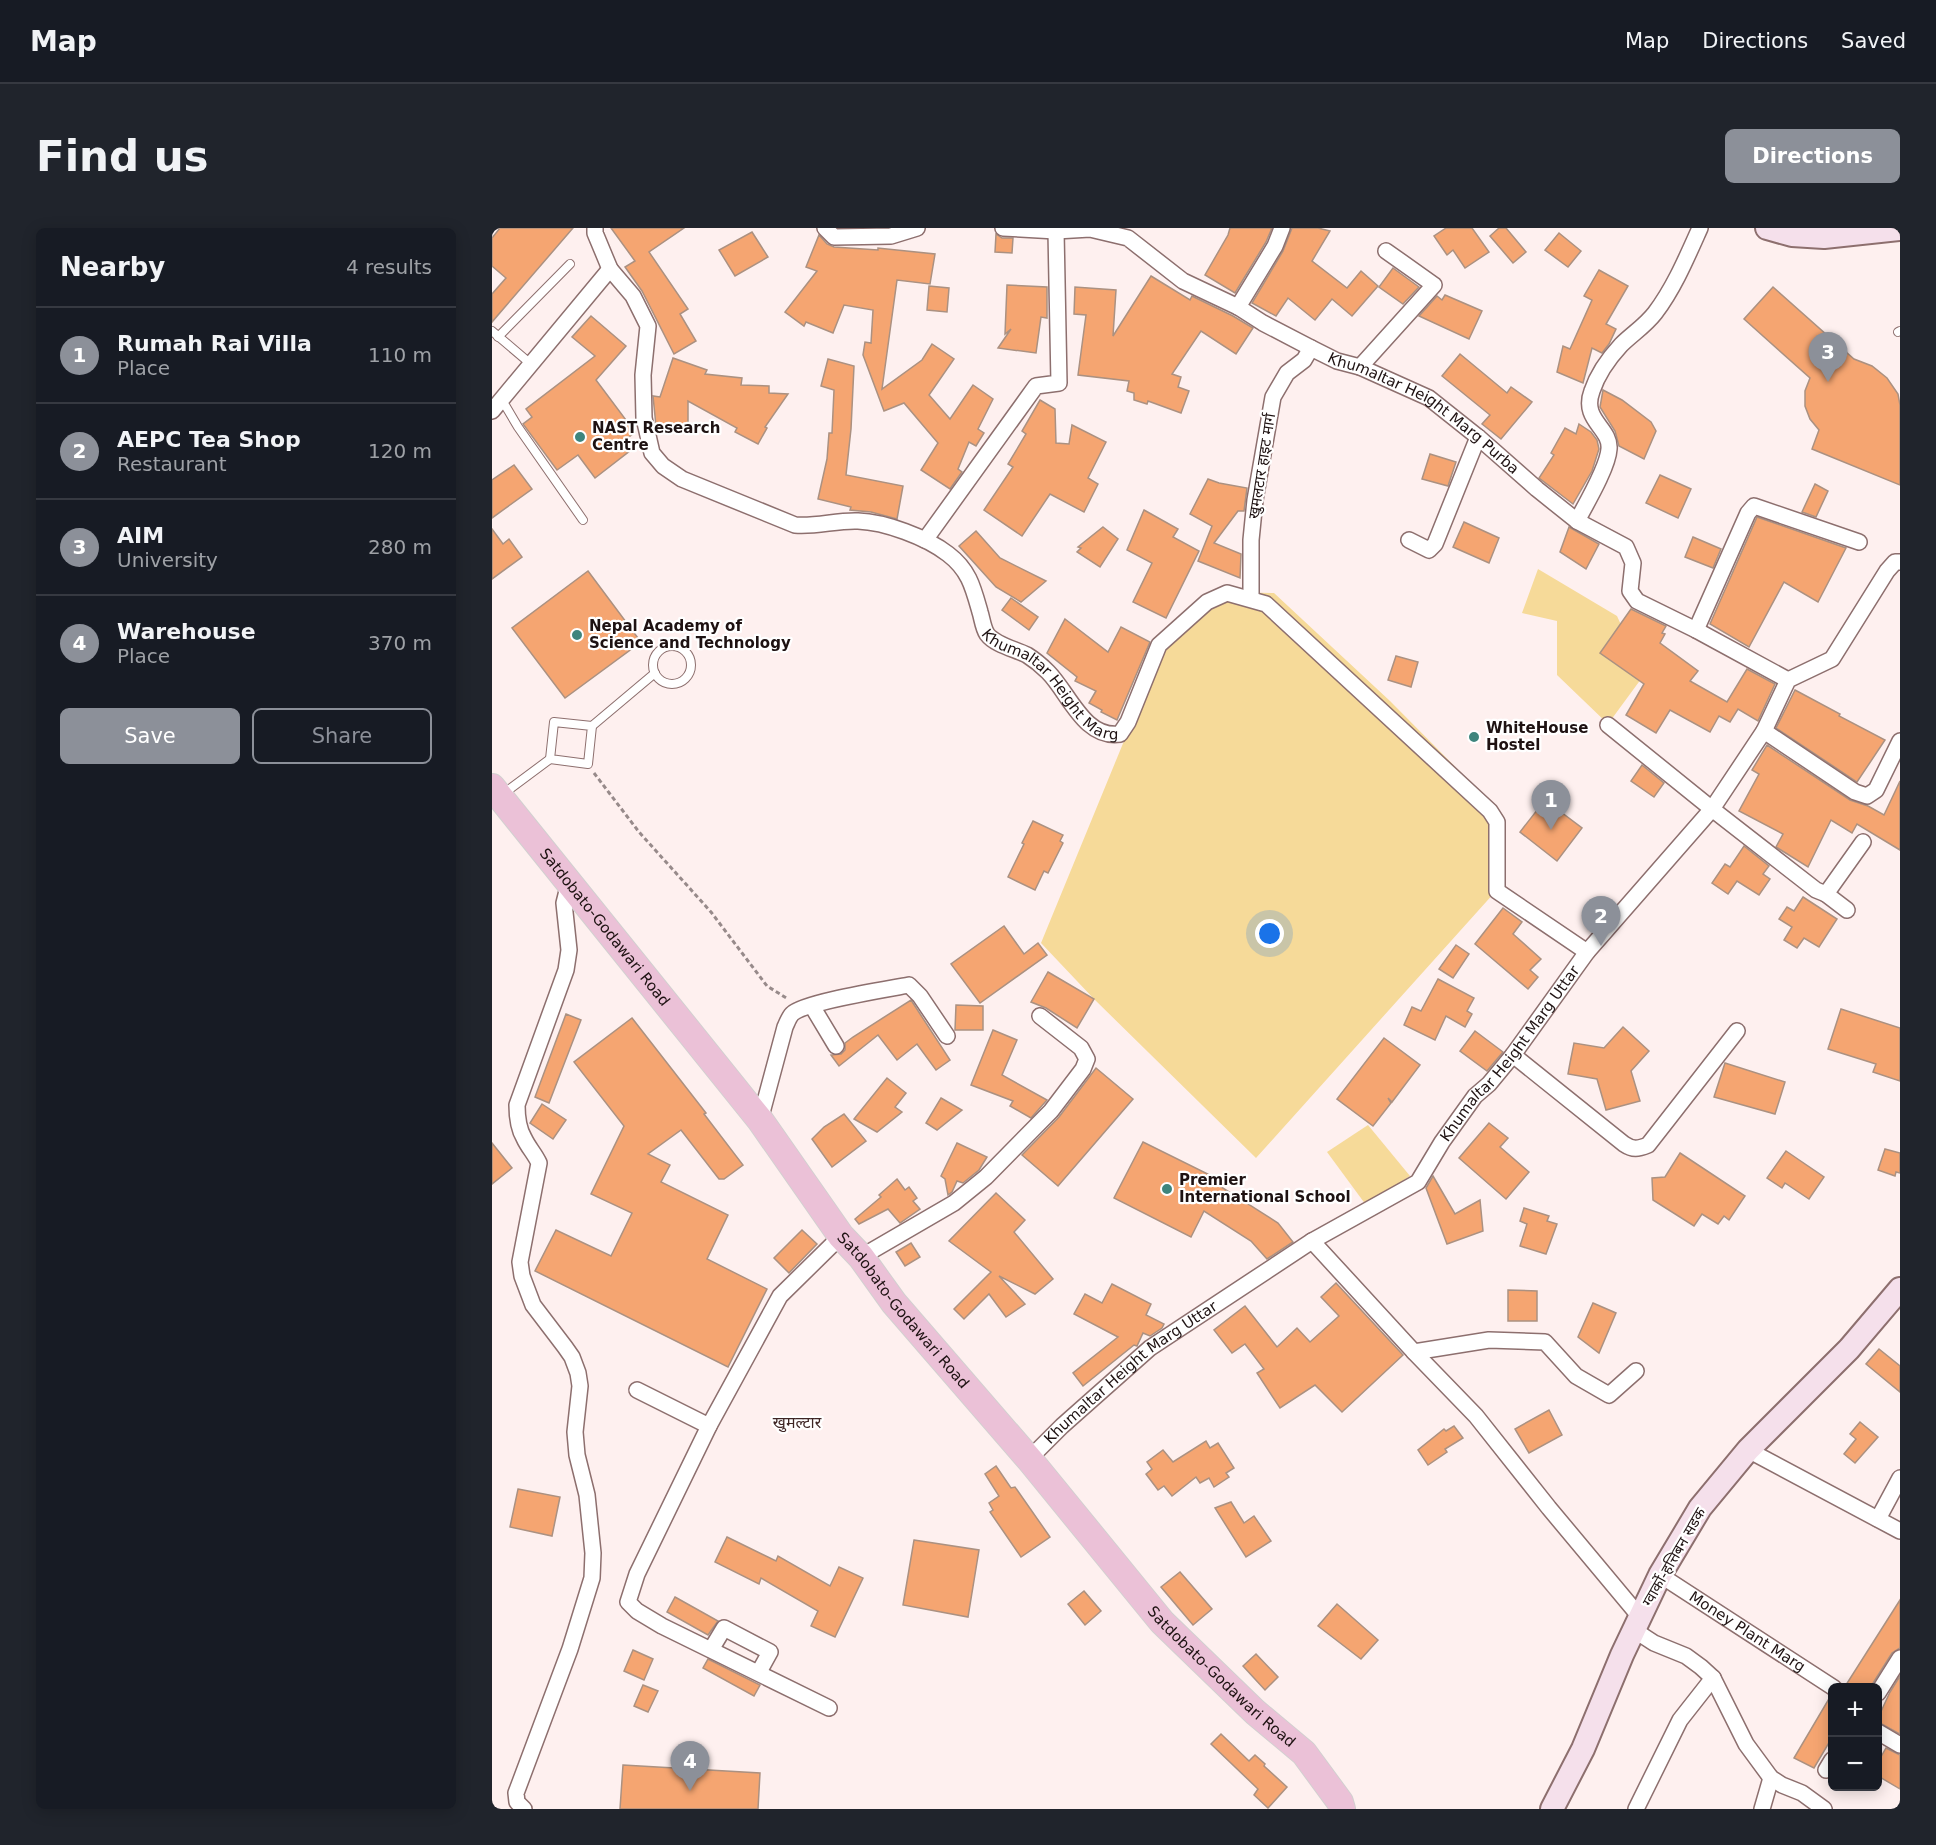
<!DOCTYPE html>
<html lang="en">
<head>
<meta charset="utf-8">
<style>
  :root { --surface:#171b24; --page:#20242c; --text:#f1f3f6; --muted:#9ea1a6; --line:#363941; --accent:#8c9099 }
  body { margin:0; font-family:"DejaVu Sans","Noto Sans Devanagari",sans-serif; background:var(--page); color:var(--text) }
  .controls { position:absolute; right:18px; bottom:18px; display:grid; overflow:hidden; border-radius:9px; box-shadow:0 3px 15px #0003 }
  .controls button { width:54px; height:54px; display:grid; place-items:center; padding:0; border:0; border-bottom:2px solid var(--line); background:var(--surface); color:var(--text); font:30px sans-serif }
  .you { position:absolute; left:778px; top:706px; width:21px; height:21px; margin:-15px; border:4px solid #fff; border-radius:50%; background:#1a73e8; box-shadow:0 0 0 9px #1a73e833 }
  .badge { display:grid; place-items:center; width:39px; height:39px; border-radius:50%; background:var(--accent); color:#fff; font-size:20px; font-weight:700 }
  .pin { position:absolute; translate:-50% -50px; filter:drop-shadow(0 2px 3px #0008) }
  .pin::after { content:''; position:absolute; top:32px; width:21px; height:18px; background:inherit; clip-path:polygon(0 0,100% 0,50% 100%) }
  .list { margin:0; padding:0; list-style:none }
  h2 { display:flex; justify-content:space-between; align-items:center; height:78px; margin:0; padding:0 24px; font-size:26px }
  h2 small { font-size:20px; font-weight:400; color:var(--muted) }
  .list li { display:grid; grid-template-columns:39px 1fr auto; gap:18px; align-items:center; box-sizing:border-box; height:96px; padding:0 24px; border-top:2px solid var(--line) }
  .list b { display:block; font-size:22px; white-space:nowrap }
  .list p { margin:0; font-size:20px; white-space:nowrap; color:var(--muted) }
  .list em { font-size:20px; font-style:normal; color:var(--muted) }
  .actions { display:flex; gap:12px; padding:18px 24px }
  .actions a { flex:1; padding:14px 0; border:2px solid var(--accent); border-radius:9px; text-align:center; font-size:21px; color:var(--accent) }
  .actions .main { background:var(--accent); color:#fff }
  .map { position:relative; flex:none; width:1408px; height:1581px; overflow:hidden; border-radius:9px }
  header { display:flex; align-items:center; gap:36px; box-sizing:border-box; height:84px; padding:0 30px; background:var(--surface); border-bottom:2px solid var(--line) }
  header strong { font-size:28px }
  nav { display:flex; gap:33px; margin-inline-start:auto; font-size:21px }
  .intro { display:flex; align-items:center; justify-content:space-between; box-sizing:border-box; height:144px; padding:0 36px }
  h1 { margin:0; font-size:42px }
  .button { padding:15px 27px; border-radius:9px; background:var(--accent); color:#fff; font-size:21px; font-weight:700 }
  main { display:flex; gap:36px; padding:0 36px }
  aside { flex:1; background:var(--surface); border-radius:9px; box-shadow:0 3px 15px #0003 }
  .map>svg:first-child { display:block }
</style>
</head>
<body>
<header>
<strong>Map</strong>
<nav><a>Map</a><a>Directions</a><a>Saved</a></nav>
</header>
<div class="intro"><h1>Find us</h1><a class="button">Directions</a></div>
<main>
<aside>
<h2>Nearby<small>4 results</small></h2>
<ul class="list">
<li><span class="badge">1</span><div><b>Rumah Rai Villa</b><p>Place</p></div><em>110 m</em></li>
<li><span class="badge">2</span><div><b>AEPC Tea Shop</b><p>Restaurant</p></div><em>120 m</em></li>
<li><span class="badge">3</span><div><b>AIM</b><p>University</p></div><em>280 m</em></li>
<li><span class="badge">4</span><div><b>Warehouse</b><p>Place</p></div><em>370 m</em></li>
</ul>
<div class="actions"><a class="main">Save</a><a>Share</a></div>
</aside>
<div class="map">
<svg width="1408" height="1581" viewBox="0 0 1408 1581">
  <rect width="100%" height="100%" fill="#fef0ef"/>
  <!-- green -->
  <g fill="#f6da99">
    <path d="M1046 341 1125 388 1152 447 1116 496 1065 447V393L1030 385Z"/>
    <path d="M736 364 782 365 898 473 1011 587 1012 654 764 930 602 771 549 715 632 513 665 422Z"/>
    <path d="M876 897 918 948 874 977 835 924Z"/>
  </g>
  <!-- building -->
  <g fill="#f5a571" stroke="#ab9181" stroke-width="1.5">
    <path d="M8 0H81L0 94V66L14 50 0 38V10Z"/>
    <path d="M119 0H192L157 24 196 81 188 86 204 113 182 126 150 63 133 39 143 33Z"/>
    <path d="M738 0H780L774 14 743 65 713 47 736 7Z"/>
    <path d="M800 0H826L838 3 820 33 855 60 869 43 886 58 860 88 840 71 823 92 796 70 784 88 760 75 791 23Z"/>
    <path d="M954 0H980L997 24 973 40 961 22 955 27 942 8Z"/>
    <path d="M1007 0H1014L1034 24 1021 35 998 8Z"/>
    <path d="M260 4 276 29 243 48 227 22Z"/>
    <path d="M1067 5 1089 23 1076 39 1053 22Z"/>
    <path d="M504 6 510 10H521L520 25 503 24Z"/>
    <path d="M327 7 335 16 342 19 386 22V20L443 26 438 56 405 52 390 161 430 132 440 116 462 131 437 167 458 191 481 157 501 171 486 201 492 205 484 218 477 214 466 241 470 244 458 261 429 242 446 215 412 175 392 183 371 127 373 114 379 115 381 82 352 77 341 105 314 94 312 98 293 84 325 43 314 39Z"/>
    <path d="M901 40 927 59 911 76 887 59Z"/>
    <path d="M1107 42 1136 58 1114 96 1124 101 1117 116 1110 125 1100 120 1091 155 1065 144 1071 118 1078 121 1100 72 1092 68Z"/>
    <path d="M659 48 698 72 700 68 704 70 741 88 761 100 744 126 709 103 680 146 689 149 686 159 697 163 689 185 656 173 655 176 642 172V165L635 163 637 153 586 147 594 87 582 86 583 59 624 62 621 108Z"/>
    <path d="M515 57 555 59V90L549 89 544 125 506 120 519 101 513 106Z"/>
    <path d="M437 58 457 60 455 84 435 82Z"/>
    <path d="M1281 59 1362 131 1380 138 1395 150 1406 166 1408 177V257L1320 221 1327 202 1318 191 1313 178V163L1318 150 1252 91Z"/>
    <path d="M953 67 990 83 977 111 927 88 945 68 950 72Z"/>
    <path d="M99 88 134 118 104 152 143 204 132 213 139 222 103 250 86 227 65 242 31 196 40 189 34 181 103 128 80 109Z"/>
    <path d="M968 126 1015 165 1019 159 1040 174 1009 211 990 196 998 187 950 148Z"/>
    <path d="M181 130 215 142 213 146 250 150 249 157 277 158V165L296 166 273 199 275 200 266 216 243 204 245 200 196 173V200L164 198 161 168 168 169Z"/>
    <path d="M336 131 362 138 359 201 354 247 411 258 405 291 379 284 358 282 359 279 326 271 335 231 337 205H340L342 162 329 158Z"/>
    <path d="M1111 162 1130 172 1159 194 1164 203 1152 231 1127 218 1123 203 1108 179Z"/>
    <path d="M548 172 563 181 564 215 577 216 580 197 614 214 596 250 606 256 592 284 558 266 530 308 492 282 521 239 516 236 534 206 530 203Z"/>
    <path d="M1087 196 1099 204 1105 212 1107 221 1100 243 1081 276 1047 250 1062 227 1059 225 1073 200 1084 206Z"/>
    <path d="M938 226 964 234 956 258 930 251Z"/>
    <path d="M22 237 40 261 0 290V252Z"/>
    <path d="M1168 247 1199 261 1186 290 1154 275Z"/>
    <path d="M716 251 727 255 755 260 752 283H746L722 315 749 326 748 350 706 333 720 298 698 286Z"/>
    <path d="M1323 256 1336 263 1324 289 1310 284Z"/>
    <path d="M652 282 686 301 681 309 707 323 674 390 641 374 660 335 635 322Z"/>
    <path d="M1265 289 1354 320 1326 374 1292 354 1257 419 1218 396Z"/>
    <path d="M972 294 1007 310 997 335 961 319Z"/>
    <path d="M611 299 626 311 608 339 585 324 589 320 586 319Z"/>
    <path d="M1077 299 1107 316 1094 341 1068 324Z"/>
    <path d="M0 301 11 316 17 311 30 329 0 351Z"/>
    <path d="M484 303 508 330 554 353 529 374 504 359 467 318Z"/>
    <path d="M1201 309 1229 321 1221 340 1193 329Z"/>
    <path d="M96 343 149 414 73 470 20 400Z"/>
    <path d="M519 370 546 389 537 402 510 382Z"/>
    <path d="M1139 381 1174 398 1170 405 1173 406 1168 415 1206 443 1198 453 1235 474 1255 441 1283 456 1266 493 1246 481 1238 494 1227 488 1218 504 1178 482 1164 505 1134 487 1152 456 1108 425Z"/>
    <path d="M573 391 616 424 629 399 658 414 625 492 609 484 610 482 597 475 604 463 583 453 585 449 555 425Z"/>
    <path d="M904 428 926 434 919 459 896 452Z"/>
    <path d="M1303 462 1348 486 1347 488 1393 512 1365 554 1284 500Z"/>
    <path d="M1275 517 1358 572 1376 578 1392 587 1408 553V622L1365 596 1360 605 1339 592 1316 639 1284 619 1291 606 1247 583 1267 546 1260 542Z"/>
    <path d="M1150 537 1172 555 1162 569 1139 553Z"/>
    <path d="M1053 572 1090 600 1065 633 1028 604Z"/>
    <path d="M541 593 571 607 568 613 571 615 556 645 552 643 543 662 516 649 532 616 530 615Z"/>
    <path d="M1252 618 1277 638 1271 646 1278 651 1267 667 1245 653 1236 666 1220 655 1233 636 1238 639Z"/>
    <path d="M1311 669 1345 691 1327 719 1312 710 1305 720 1292 712 1300 699 1287 691 1295 679 1302 683Z"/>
    <path d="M1011 680 1030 694 1021 706 1049 731 1038 742 1046 749 1036 761 983 716Z"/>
    <path d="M512 698 532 726 546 715 555 727 488 775 459 736Z"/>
    <path d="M964 717 977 726 961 750 947 741Z"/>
    <path d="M556 744 602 771 585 800 554 780 539 774Z"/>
    <path d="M946 751 982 770 975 783 980 786 973 799 954 788 943 812 912 797 920 779 929 783Z"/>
    <path d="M419 772 458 832 444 842 425 816 405 832 386 807 347 838 339 827 349 826 353 822V815L361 809Z"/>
    <path d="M464 777 491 778V802H463Z"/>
    <path d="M1349 781 1408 800V853L1381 844 1384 836 1336 821Z"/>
    <path d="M74 786 89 792 57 875 43 869Z"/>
    <path d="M140 790 214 885 212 886 251 937 232 951H227L189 902 156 926 178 937 169 954 236 987 215 1031 275 1061 236 1139 43 1043 64 1002 119 1028 140 985 99 966 132 898 82 834Z"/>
    <path d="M1131 799 1157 823 1139 843 1148 873 1114 882 1105 851 1076 846 1078 835 1082 815 1112 820Z"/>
    <path d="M501 802 525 812 510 847 555 872 539 890 518 878 521 873 479 857Z"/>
    <path d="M983 803 1011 824 995 843 968 823Z"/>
    <path d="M892 810 928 837 900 874 896 870 899 875 881 898 845 871Z"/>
    <path d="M1233 835 1293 854 1283 886 1222 869Z"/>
    <path d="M604 840 641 871 566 958 530 927 567 889Z"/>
    <path d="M395 850 414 865 403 879 410 884 385 904 362 891Z"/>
    <path d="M449 870 470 882 445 902 434 895Z"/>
    <path d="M50 876 74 892 61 911 38 895Z"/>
    <path d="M352 886 374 913 340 939 320 911 332 899Z"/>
    <path d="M997 895 1016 910 1008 919 1037 944 1014 971 967 930Z"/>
    <path d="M651 914 728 952 726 957 786 995 801 1014 775 1031 759 1013 712 983 699 1009 622 970Z"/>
    <path d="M0 915 20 940 0 956Z"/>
    <path d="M465 915 495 929 487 942 471 955 465 953 460 964 456 967 453 951 449 948Z"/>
    <path d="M1393 921 1408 925V945L1404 944 1403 948 1386 942Z"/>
    <path d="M1294 923 1332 949 1317 971 1293 955 1290 960 1275 950Z"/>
    <path d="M1188 925 1253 968 1237 992 1232 988 1226 996 1210 986 1202 998 1161 972 1160 950 1173 949Z"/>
    <path d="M941 948 963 986 988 972 991 1003 955 1016 934 960Z"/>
    <path d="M405 951 413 962 417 959 425 970 421 973 428 981 408 995 396 981 367 996 363 991 389 969 387 967Z"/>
    <path d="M504 965 533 992 522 1004 561 1051 543 1066 507 1048 533 1076 514 1089 497 1066 472 1091 462 1081 499 1044 457 1013Z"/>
    <path d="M1032 980 1057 988 1055 993 1065 996 1054 1026 1028 1018 1035 996 1028 993Z"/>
    <path d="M310 1002 325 1016 297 1045 282 1030Z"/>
    <path d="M419 1015 428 1029 413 1038 404 1024Z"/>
    <path d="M844 1055 911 1127 850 1184 823 1157 788 1180 765 1145 772 1141 753 1116 740 1125 722 1102 753 1078 785 1119 805 1100 818 1114 847 1088 829 1069Z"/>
    <path d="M620 1056 659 1076 654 1087 672 1096 670 1100 658 1108 651 1105 645 1118 642 1117 591 1158 581 1145 626 1109 582 1086 593 1066 610 1075Z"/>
    <path d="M1016 1062 1045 1063V1093H1016Z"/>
    <path d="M1101 1075 1124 1085 1107 1125 1086 1109Z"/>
    <path d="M1387 1121 1408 1138V1164L1374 1136Z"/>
    <path d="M1057 1182 1070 1207 1037 1225 1023 1201Z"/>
    <path d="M1368 1194 1386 1209 1363 1235 1352 1226 1364 1211 1358 1206Z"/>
    <path d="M962 1198 971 1210 953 1221 955 1224 936 1237 926 1222 952 1201 954 1203Z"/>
    <path d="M714 1213 718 1220 726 1215 742 1240 734 1245 737 1249 722 1259 717 1250 708 1255 704 1249 680 1268 672 1258 666 1262 654 1246 660 1241 655 1234 671 1222 681 1234Z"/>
    <path d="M504 1238 519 1260 523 1259 558 1309 529 1329 498 1284 501 1282 497 1275 507 1268 493 1246Z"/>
    <path d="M26 1261 68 1269 60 1308 18 1299Z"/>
    <path d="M739 1274 752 1295 762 1288 779 1313 754 1329 723 1280Z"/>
    <path d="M235 1309 284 1333 286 1328 338 1358 347 1339 371 1350 343 1409 319 1398 326 1383 269 1350 267 1356 223 1334Z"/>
    <path d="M422 1312 487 1322 476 1389 411 1377Z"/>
    <path d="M688 1344 720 1381 701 1397 669 1359Z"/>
    <path d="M592 1363 609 1383 593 1397 576 1376Z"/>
    <path d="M183 1369 226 1393 216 1407 175 1384Z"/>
    <path d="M1408 1372V1420L1400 1425 1378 1460H1352Z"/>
    <path d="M845 1376 886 1412 869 1431 826 1398Z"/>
    <path d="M141 1422 161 1431 152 1452 132 1443Z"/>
    <path d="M764 1426 786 1449 773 1462 751 1438Z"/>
    <path d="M216 1431 268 1457 262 1468 211 1440Z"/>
    <path d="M1408 1448V1506L1386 1494V1490L1398 1464Z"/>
    <path d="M151 1457 166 1463 156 1484 142 1478Z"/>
    <path d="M1338 1469H1341V1508L1322 1540 1302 1530Z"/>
    <path d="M729 1506 757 1533 763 1527 773 1536 772 1538 795 1559 776 1580 762 1567 766 1561 719 1516Z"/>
    <path d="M1394 1520 1408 1527V1561L1386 1548V1534Z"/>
    <path d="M131 1537 268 1545 266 1581H128Z"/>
  </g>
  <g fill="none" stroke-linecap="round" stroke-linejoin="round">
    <!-- lane casing -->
    <g stroke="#8d6f6e" stroke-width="10">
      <g id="lane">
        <path d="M0 103 40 137"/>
        <path d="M1406 104 1408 103"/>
        <path d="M6 109 78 36"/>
        <path d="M10 172 26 199 91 292"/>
        <circle cx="180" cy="437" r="19"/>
        <path d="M62 494 100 498 96 536 58 531Z"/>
        <path d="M100 498 163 445"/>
        <path d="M11 566 58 531"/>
      </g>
    </g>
    <!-- street casing -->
    <g stroke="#8d6f6e" stroke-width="18">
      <g id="street">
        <path id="s1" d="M103 0V5L118 41 141 68 156 98 151 147 152 190 160 225 171 238 190 251 303 297C324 299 345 292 366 293 393 294 434 309 456 326 477 342 481 359 488 384 490 390 491 400 495 406 503 417 523 421 535 427 543 432 550 438 556 444 577 465 592 511 628 506L636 494 667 417 715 374 735 365 774 376 998 583 1005 594V663L1095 724"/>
        <path d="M333 0 342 9 399 8 425 0"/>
        <path id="s2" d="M511 0 564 3 598 1 636 10 691 53 746 79 771 95 819 120 845 133 868 139 937 170 986 209 1045 261 1085 293 1134 319 1141 335 1138 363 1145 373 1204 402 1296 452"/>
        <path d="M746 79 783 18 790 0"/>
        <path d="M868 139 942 57 894 23"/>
        <path d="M0 183 118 41"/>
        <path d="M1085 293C1094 276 1116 239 1117 221 1119 200 1089 192 1100 163 1106 145 1117 130 1129 117 1140 106 1153 98 1163 85 1182 60 1195 29 1208 0"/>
        <path d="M433 312 544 158 567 155 564 3"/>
        <path d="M917 312 937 322 943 316 986 209"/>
        <path d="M759 370V312L763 272 781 169 795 145 812 132 819 120"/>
        <path d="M1204 402 1256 285 1262 278 1367 314"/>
        <path d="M1116 497 1220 581 1324 662 1334 666 1371 614"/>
        <path d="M1272 503 1363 564 1375 568 1384 562 1408 513"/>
        <path d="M1334 666 1355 682"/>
        <path d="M320 778 344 818"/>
        <path d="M1021 827 1132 916C1141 922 1146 921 1156 917L1245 803"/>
        <path d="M268 892 293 799C295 795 297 789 300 786 312 774 397 761 417 757L428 768 455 808"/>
        <path d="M820 1013 922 1124 984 1188 1057 1280 1148 1389"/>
        <path d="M369 1029 462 975 494 949 559 883 591 841 595 831 589 820 548 788"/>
        <path d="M922 1124 997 1112 1053 1114 1084 1148 1117 1167 1144 1143"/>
        <path d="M145 1162 217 1198"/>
        <path d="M1256 1222 1408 1303"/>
        <path id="s3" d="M537 1231 570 1198 658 1120 820 1013 926 954 950 914 983 868 997 856 1021 827 1095 724 1220 581 1272 503 1296 452 1340 431 1395 343 1403 334H1408"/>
        <path d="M1386 1291 1408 1250"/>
        <path id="s4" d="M1168 1347 1342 1460"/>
        <path d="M1142 1402 1162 1415 1194 1428 1209 1439 1221 1450 1254 1516 1279 1550 1290 1557 1310 1565 1332 1581"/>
        <path d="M220 1420 232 1400 278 1424 267 1444"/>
        <path d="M1386 1465 1408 1430"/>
        <path d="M337 1480 170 1398 145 1383 136 1374 145 1346 217 1198 288 1068 349 1008"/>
        <path d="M1386 1504 1408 1517"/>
        <path d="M1334 1542 1340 1532"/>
        <path d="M32 1581 25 1574 24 1565 78 1421 100 1350 101 1325 95 1267 85 1227 83 1204 88 1158 86 1145 80 1129 73 1119 41 1077 30 1048 28 1034 47 935C43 926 36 919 32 910 26 900 25 888 25 877L74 742 77 722 72 675 77 655"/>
        <path d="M1144 1581 1188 1492 1221 1450"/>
        <path d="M1270 1581 1279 1550"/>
      </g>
    </g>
    <!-- secondary casing -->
    <g stroke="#8d6f6e" stroke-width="26">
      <g id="secondary">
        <path d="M1275 0 1300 7 1332 9 1408 1"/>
        <path d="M1060 1581 1091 1521 1130 1427 1168 1347 1208 1280 1256 1222 1357 1121 1408 1061"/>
      </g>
    </g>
    <!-- primary casing -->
    <g stroke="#d2d0d0" stroke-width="28">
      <g id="primary">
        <path id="s5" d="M0 559 268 892 349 1008 369 1029 402 1075 537 1231 670 1394 763 1484 812 1525 848 1574 850 1581"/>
      </g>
    </g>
    <!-- path -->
    <path stroke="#978a8a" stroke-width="3" stroke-dasharray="4.5 3" stroke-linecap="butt" d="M102 545 147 604 219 684 275 758 296 771"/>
    <!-- lane -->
    <use href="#lane" stroke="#fff" stroke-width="8"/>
    <!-- street -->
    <use href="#street" stroke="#fff" stroke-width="15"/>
    <!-- secondary -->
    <use href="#secondary" stroke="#f5e0eb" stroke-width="22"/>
    <!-- primary -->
    <use href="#primary" stroke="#ebc1d7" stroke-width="26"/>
  </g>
  <!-- markers -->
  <g fill="#3e857d" stroke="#fff" stroke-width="2">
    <circle cx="88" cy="209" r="6"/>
    <circle cx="85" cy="407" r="6"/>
    <circle cx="982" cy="509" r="6"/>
    <circle cx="675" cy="961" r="6"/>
  </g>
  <g text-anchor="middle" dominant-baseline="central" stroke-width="4.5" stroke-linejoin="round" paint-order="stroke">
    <!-- street labels -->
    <g font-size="15" fill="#1e1212" stroke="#fff">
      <text stroke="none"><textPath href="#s2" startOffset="472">Khumaltar Height Marg Purba</textPath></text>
      <text transform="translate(770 238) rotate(-81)">खुमलटार हाइट मार्ग</text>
      <text stroke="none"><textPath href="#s1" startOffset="738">Khumaltar Height Marg</textPath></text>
      <text stroke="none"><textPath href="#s5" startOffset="180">Satdobato-Godawari Road</textPath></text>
      <text stroke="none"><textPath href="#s3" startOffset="638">Khumaltar Height Marg Uttar</textPath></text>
      <text stroke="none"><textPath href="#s5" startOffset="666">Satdobato-Godawari Road</textPath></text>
      <text stroke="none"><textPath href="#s3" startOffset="134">Khumaltar Height Marg Uttar</textPath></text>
      <text transform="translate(1182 1329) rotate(-60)">ग्वार्को-हत्तिबन सडक</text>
      <text stroke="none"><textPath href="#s4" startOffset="104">Money Plant Marg</textPath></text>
      <text stroke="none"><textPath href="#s5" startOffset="1152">Satdobato-Godawari Road</textPath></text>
    </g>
    <!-- poi labels -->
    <g font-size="15" font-weight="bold" fill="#1e1212" stroke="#fff" text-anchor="start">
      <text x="100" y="200">NAST Research<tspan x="100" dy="17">Centre</tspan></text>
      <text x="97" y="398">Nepal Academy of<tspan x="97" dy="17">Science and Technology</tspan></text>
      <text x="994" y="500">WhiteHouse<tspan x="994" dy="17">Hostel</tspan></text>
      <text x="687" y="952">Premier<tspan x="687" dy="17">International School</tspan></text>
    </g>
    <!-- neighbourhood labels -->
    <g font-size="16" fill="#3e2524" stroke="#fff">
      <text x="305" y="1194">खुमल्टार</text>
    </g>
  </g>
</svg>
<div class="controls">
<button>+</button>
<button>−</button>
</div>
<div class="you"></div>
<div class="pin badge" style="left:1059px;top:602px">1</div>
<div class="pin badge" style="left:1109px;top:718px">2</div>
<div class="pin badge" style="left:1336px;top:154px">3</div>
<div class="pin badge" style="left:198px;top:1563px">4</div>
</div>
</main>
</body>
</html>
